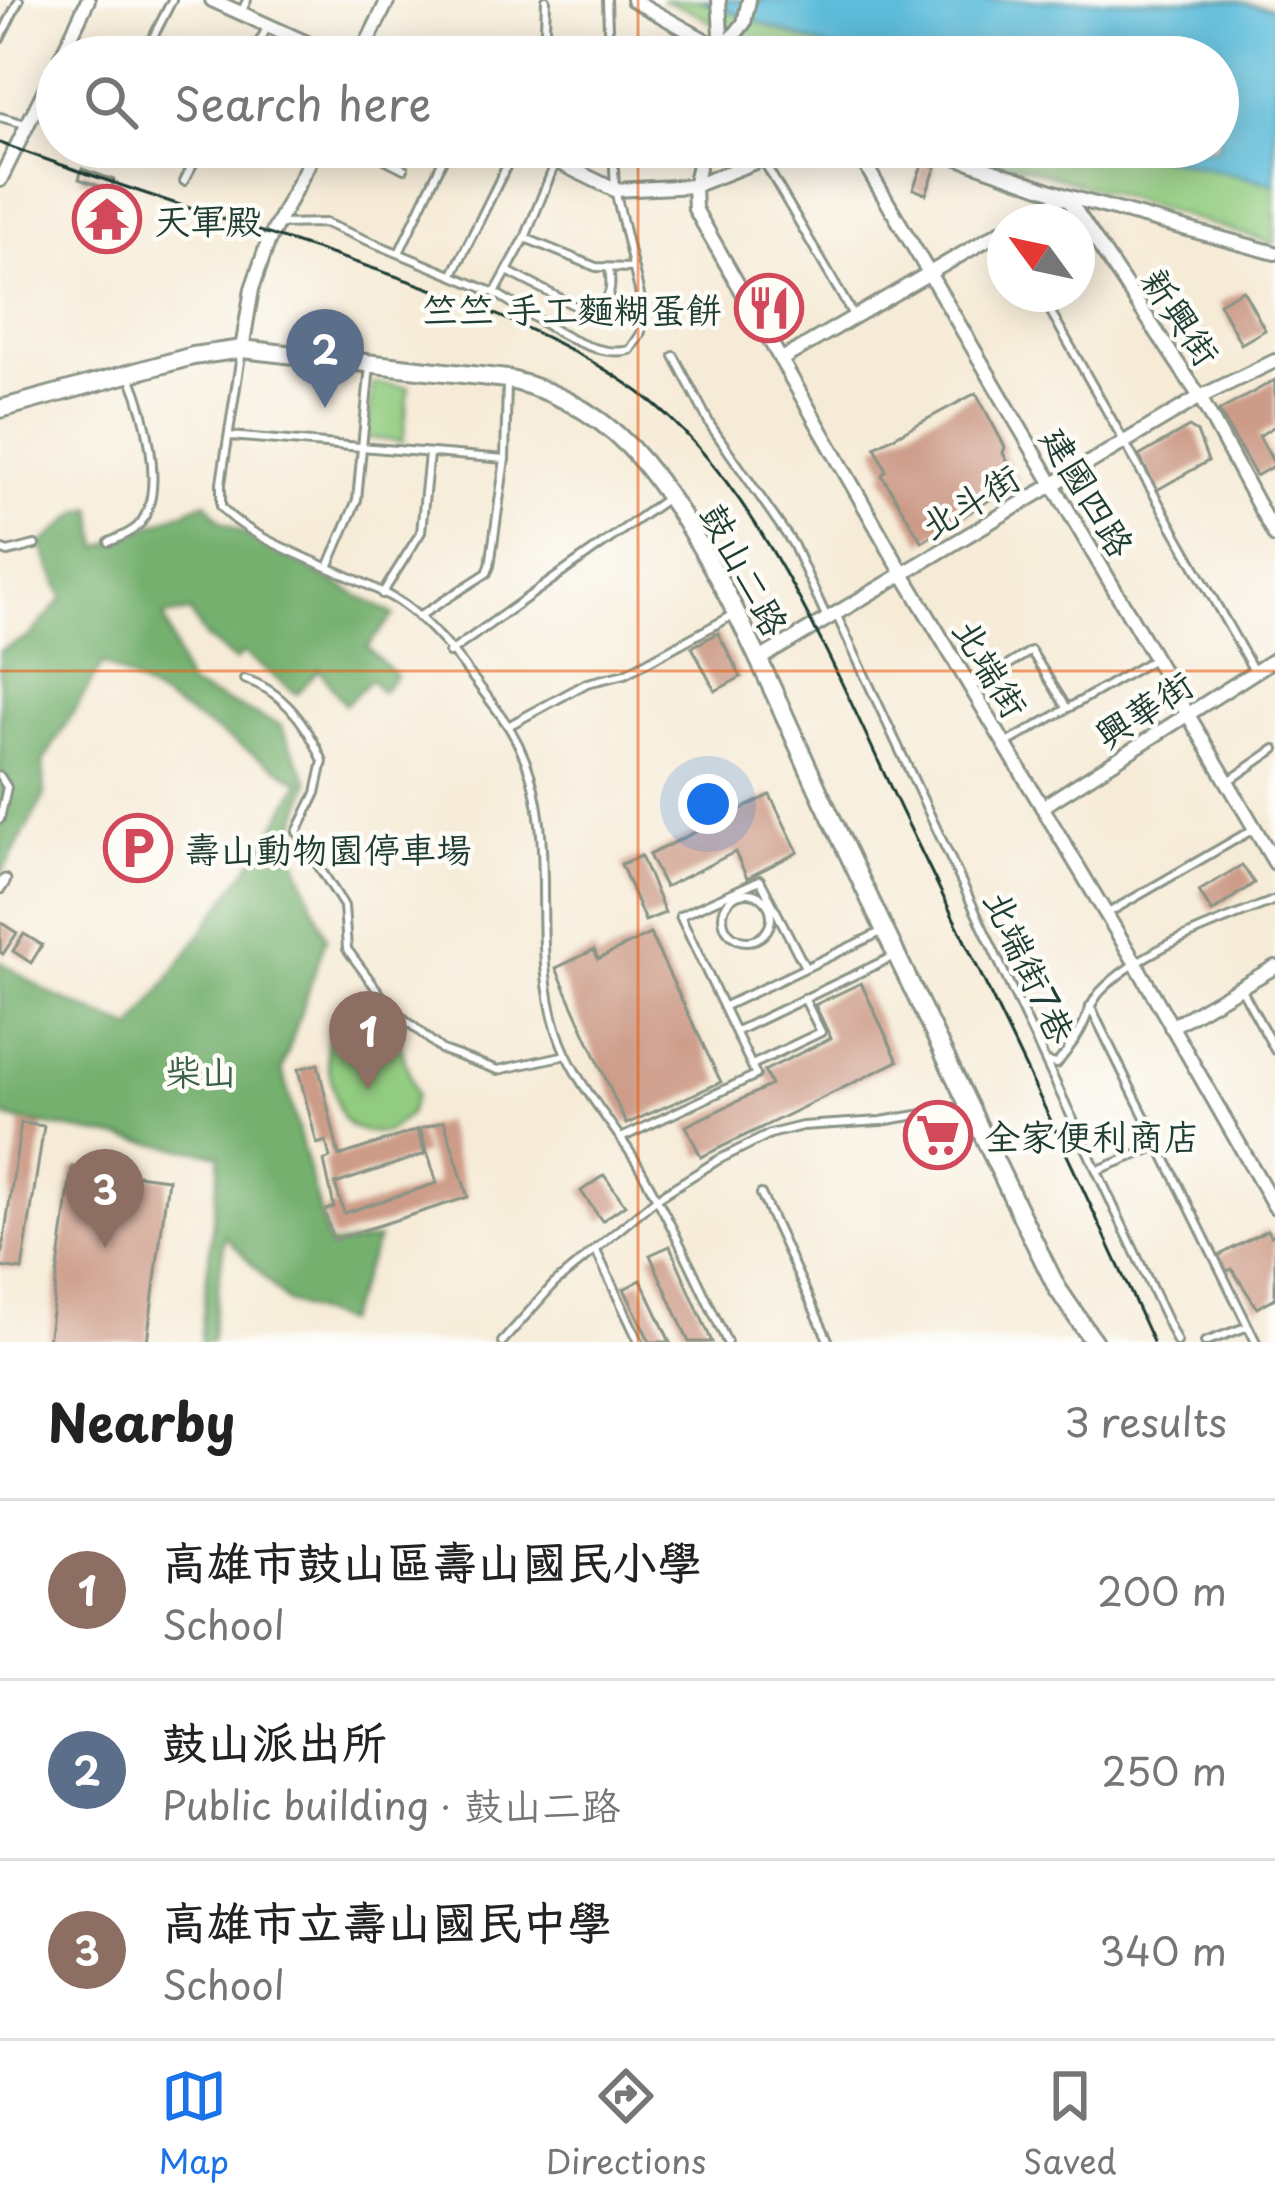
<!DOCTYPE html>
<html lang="en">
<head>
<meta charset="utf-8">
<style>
  :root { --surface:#fff; --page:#f6f6f6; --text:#222; --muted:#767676; --line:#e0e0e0; --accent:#1a73e8 }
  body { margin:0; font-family:"Playpen Sans","LXGW WenKai TC",sans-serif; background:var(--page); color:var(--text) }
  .compass { position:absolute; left:987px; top:204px; width:108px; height:108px; border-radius:50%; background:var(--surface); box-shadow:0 6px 30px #0003; rotate:303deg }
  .you { position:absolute; left:708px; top:804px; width:42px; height:42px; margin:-30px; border:9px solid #fff; border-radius:50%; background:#1a73e8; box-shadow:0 0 0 18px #1a73e833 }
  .badge { display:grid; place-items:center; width:78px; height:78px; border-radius:50%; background:var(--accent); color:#fff; font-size:39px; font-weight:700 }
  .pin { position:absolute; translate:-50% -99px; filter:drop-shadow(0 3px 6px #0008) }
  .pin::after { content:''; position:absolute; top:63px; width:42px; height:36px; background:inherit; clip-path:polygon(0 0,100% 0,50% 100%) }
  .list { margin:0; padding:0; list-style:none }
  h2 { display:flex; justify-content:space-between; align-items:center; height:156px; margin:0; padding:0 48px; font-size:51px }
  h2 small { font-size:39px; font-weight:400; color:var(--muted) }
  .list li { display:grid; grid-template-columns:78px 1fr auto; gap:36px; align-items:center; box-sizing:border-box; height:180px; padding:0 48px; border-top:3px solid var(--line) }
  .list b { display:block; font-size:45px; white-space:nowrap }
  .list p { margin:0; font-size:39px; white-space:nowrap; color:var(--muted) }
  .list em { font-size:39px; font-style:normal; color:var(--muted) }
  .icon { flex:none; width:66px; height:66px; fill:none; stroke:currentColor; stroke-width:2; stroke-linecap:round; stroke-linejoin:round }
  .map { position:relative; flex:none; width:1275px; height:1342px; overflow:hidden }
  .search { position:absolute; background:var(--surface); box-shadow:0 6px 30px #0003; left:36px; right:36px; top:36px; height:132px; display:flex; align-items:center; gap:30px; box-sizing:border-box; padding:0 42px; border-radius:66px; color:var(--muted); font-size:45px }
  .sheet { height:696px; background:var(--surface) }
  nav { display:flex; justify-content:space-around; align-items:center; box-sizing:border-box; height:168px; border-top:3px solid var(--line); background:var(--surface); font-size:33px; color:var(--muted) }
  nav a { display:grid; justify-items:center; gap:6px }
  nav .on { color:var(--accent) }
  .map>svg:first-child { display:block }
</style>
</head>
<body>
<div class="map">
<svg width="1275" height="1342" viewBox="0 0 1275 1342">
  <rect width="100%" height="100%" fill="#fdfcf7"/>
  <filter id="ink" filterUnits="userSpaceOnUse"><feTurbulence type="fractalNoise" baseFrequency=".00833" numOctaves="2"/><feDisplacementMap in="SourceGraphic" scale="24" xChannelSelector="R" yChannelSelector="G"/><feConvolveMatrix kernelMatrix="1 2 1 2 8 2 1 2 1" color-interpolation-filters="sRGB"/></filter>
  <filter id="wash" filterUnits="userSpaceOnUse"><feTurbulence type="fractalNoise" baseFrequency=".004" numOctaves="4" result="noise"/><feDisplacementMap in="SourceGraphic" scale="48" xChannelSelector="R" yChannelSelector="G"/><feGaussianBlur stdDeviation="2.7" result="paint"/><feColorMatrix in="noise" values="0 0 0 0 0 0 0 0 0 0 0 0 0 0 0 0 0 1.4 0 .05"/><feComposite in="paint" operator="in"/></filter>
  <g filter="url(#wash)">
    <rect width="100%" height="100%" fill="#f6ebd7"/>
    <!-- green -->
    <g fill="#92cc80" stroke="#58845a" stroke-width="3">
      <path d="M661 0H700L852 57H764L693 11Z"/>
      <path d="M959 147H1118L1275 184V244Z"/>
      <path d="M373 383 409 387 403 442 366 438Z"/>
      <path d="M371 1012 395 1029 416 1095 409 1114 387 1132C374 1133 361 1133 350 1125 339 1117 338 1103 334 1091 323 1051 319 1018 371 1012Z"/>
    </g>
    <!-- forest -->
    <path fill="#75b06e" stroke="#4a7651" stroke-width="3" d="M206 502 220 520 394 615 367 647 396 676 381 692 371 679 345 705 319 669 297 694 243 653 235 661 205 637 190 612 164 616 187 685 280 725 309 782 290 844 326 938 282 1069 329 1246 378 1239 344 1322 287 1302 225 1235 211 1342H200L220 1155 7 1118 0 1109V962L53 995 133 1029 268 839 300 782 103 663 43 762 45 795 0 877V650L28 638 63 598 41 544 80 512 93 508 99 548Z"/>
    <!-- water -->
    <path fill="#5cbcda" stroke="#3e7c87" stroke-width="3" d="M700 0H1228L1275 8V184L1118 147H1218V57H852Z"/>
    <g id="blocks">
      <!-- building -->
      <g fill="#cd9c89">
        <path d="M923 163 936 167 926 194 913 189Z"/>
        <path d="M82 169 114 180 111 190 79 179Z"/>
        <path d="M1243 290 1265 330 1241 344 1219 303Z"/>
        <path d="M1275 380V426L1259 436 1275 465 1256 476 1219 411Z"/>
        <path d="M976 393 1005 447 1003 453 1018 482 922 542 882 475 886 470 875 447Z"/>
        <path d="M1189 427 1197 432 1208 461 1157 490 1139 456Z"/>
        <path d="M718 633 741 677 715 691 692 647Z"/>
        <path d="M770 795 798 852 747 878 735 852 665 887 649 855Z"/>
        <path d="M641 856 665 913 645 921 621 864Z"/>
        <path d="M1242 865 1254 883 1212 912 1199 891Z"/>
        <path d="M0 922 17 933 3 954 0 952Z"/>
        <path d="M24 934 42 945 31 963 13 951Z"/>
        <path d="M650 934 721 1082 626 1124 556 968 594 950 598 959Z"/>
        <path d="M861 983 898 1061 701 1157 686 1126 771 1085 764 1071 831 1038 815 1005Z"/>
        <path d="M318 1064 339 1156 417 1130 425 1154 335 1184 344 1213 437 1183 420 1129 444 1121 468 1197 333 1240 324 1211 334 1207 324 1161 330 1158 326 1141 317 1144 298 1069Z"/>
        <path d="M21 1123 44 1126 22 1270 0 1267Z"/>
        <path d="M952 1125 959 1140 928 1154 918 1129Z"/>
        <path d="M72 1167 168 1179 147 1342H48Z"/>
        <path d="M604 1175 625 1205 602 1221 581 1191Z"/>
        <path d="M1267 1230 1271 1236 1275 1233V1298L1257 1308 1232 1269 1227 1271 1218 1256Z"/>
        <path d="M670 1246 686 1283 712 1342H689L650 1255Z"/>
        <path d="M641 1280 658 1316 670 1342H650L624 1289Z"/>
      </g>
    </g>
  </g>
  <g filter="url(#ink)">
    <use href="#blocks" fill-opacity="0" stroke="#8a9486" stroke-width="3"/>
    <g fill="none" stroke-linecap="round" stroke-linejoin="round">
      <!-- service casing -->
      <g stroke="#8a9486" stroke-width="12">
        <g id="service">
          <path d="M607 0 609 57"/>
          <path d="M241 13 247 0"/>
          <path d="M0 39 19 0"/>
          <path d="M143 57 172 0"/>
          <path d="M251 57 267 28"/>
          <path d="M544 57 546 0"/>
          <path d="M0 117 25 124"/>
          <path d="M361 147 404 169"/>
          <path d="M98 149 99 147"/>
          <path d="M763 160 853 315"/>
          <path d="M555 164 525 238 495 293C533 314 587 361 630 350L640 335 645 316 615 190 613 147"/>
          <path d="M184 181 202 147"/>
          <path d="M280 224 325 223 495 293"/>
          <path d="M525 238 596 267 633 268"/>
          <path d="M399 253 449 147"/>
          <path d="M507 271 587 312C610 307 613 289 609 269"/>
          <path d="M453 274 516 147"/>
          <path d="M1043 298 1254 671"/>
          <path d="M241 355 221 483V506C249 544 359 574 404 605 438 629 475 680 500 714 571 810 524 927 557 1031 572 1080 611 1120 637 1163 671 1221 698 1282 727 1342"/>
          <path d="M674 356 711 426 793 544 826 616"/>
          <path d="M229 436 505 459"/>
          <path d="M109 542C120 537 135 532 142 521 165 486 145 412 130 376"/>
          <path d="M0 549 8 552 35 545"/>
          <path d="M329 565 357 500 370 365"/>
          <path d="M382 594 421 532 429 454"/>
          <path d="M836 614 1177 1342"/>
          <path d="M418 617 487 573 490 566 505 459 507 383"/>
          <path d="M449 653 666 499"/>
          <path d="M244 679C283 690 308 726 323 761L316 793 297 832 344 906 347 949 390 1007 442 1050 498 1070 566 1055"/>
          <path d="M974 686 1031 651 1067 708"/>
          <path d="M508 726 587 683 625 674 735 614"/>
          <path d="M1007 743 1154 659"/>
          <path d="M0 776 7 787 0 819"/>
          <path d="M1229 781 1275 749"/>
          <circle cx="747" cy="917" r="24"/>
          <path d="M1108 913 1252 830"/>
          <path d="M1242 990 1275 1050"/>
          <path d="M725 1006 881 932"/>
          <path d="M1090 1006 1256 1342"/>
          <path d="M737 1031 892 957"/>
          <path d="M1046 1062 1057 1064C1064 1054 1073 1044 1079 1033 1087 1020 1089 1004 1100 992 1141 948 1221 922 1275 900"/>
          <path d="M752 1065 821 1032 804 998"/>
          <path d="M621 1138 756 1075 680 916 760 880 805 967"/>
          <path d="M1098 1170 1161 1145"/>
          <path d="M761 1194 829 1342"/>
          <path d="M597 1253 639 1342"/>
          <path d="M502 1342 554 1284 657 1198 718 1160 770 1134 802 1126 881 1121 965 1107"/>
          <path d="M1205 1342 1246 1327"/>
        </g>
      </g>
      <!-- pedestrian casing -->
      <g stroke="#8a9486" stroke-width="15">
        <path id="pedestrian" d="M0 888 5 880"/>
      </g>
      <!-- minor casing -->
      <g stroke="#8a9486" stroke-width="18">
        <g id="minor">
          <path d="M212 0 338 57"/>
          <path d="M633 0 735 57"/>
          <path d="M719 0 722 52"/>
          <path d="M723 49 744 23 749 0"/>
          <path d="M61 57 88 0"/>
          <path d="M360 57 388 0"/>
          <path d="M527 147 615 190 694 186 793 147"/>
          <path d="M703 147 694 186 695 209 903 574 1136 964 1275 1207"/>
          <path d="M855 147 1275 863"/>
          <path d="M927 147 1066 196 1275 253"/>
          <path d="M0 180 57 65"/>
          <path d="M1018 222 1066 196 1200 397 1275 536"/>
          <path d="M242 349 252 289 268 242 317 147"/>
          <path d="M782 359 1005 229"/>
          <path d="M758 660 1200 397 1275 361"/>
          <path d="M1042 807 1275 659"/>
          <path d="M1171 1027 1275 967"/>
        </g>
      </g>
      <!-- tertiary casing -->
      <g stroke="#8a9486" stroke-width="22">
        <path id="tertiary" d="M0 409 193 356 242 349 507 379C561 392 608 419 644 463 716 552 771 687 819 792 886 935 956 1077 1023 1219L1057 1288 1094 1342"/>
      </g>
      <!-- service -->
      <use href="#service" stroke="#fff" stroke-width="6"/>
      <!-- pedestrian -->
      <use href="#pedestrian" stroke="#fff" stroke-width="9"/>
      <!-- minor -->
      <use href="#minor" stroke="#fff" stroke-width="12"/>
      <!-- tertiary -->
      <use href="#tertiary" stroke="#fff" stroke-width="16"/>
      <!-- tram -->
      <path stroke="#1f3d34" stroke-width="3" d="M0 143C99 179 200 212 300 244 410 280 545 324 639 392 764 484 842 689 909 826 992 997 1075 1168 1153 1342"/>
    </g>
  </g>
  <!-- grid -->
  <path fill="none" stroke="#e8590c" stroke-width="3" stroke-opacity="0.55" d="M638 0V57M638 147V1342M0 671H1275"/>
  <!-- icons -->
  <defs>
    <g id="temple-ring" transform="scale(3.45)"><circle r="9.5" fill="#fdfcf7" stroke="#d1495b" stroke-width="1.5"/><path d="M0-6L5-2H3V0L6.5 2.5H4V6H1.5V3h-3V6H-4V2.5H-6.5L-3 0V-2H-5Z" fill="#d1495b"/></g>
    <g id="restaurant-ring" transform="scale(3.45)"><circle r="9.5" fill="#fdfcf7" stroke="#d1495b" stroke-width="1.5"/><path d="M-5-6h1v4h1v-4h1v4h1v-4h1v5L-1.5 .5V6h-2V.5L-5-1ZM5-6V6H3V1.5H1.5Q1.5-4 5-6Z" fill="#d1495b"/></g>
    <g id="parking-ring" transform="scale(3.45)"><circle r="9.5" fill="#fdfcf7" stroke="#d1495b" stroke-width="1.5"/><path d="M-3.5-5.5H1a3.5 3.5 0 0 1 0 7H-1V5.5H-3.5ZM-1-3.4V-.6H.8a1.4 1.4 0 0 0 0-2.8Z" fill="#d1495b"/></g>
    <g id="supermarket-ring" transform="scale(3.45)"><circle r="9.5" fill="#fdfcf7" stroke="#d1495b" stroke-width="1.5"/><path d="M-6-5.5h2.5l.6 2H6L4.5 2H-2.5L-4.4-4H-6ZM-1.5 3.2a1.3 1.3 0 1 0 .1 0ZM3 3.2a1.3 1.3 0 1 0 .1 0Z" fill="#d1495b"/></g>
  </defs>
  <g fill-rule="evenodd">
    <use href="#temple-ring" x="107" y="219"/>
    <use href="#restaurant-ring" x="769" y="308"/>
    <use href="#parking-ring" x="138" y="848"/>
    <use href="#supermarket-ring" x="938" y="1135"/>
  </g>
  <g text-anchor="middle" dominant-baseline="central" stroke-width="9" stroke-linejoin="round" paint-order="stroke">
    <!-- poi labels -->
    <g font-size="36" fill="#1f3d34" stroke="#fdfcf7" text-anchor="start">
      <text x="154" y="219">天軍殿</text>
      <text x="722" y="308" text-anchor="end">竺竺 手工麵糊蛋餅</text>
      <text x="184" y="848">壽山動物園停車場</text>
      <text x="984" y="1135">全家便利商店</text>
    </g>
    <!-- street labels -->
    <g font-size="36" fill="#1f3d34" stroke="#fdfcf7">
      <text transform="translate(1182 316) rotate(56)">新興街</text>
      <text transform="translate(1089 491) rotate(59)">建國四路</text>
      <text transform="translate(969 500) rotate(-31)">北斗街</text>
      <text transform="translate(746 569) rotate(62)">鼓山二路</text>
      <text transform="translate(992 667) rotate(59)">北端街</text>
      <text transform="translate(1143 708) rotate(-33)">興華街</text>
      <text transform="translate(1031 966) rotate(65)">北端街7巷</text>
    </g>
    <!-- park labels -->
    <g font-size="36" fill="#3c6147" stroke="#fdfcf7">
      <text x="201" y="1070">柴山</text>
    </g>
  </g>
</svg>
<svg class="compass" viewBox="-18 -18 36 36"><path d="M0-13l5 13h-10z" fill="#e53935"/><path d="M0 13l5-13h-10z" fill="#767676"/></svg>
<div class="you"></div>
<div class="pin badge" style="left:368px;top:1090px;background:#8d6e63">1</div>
<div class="pin badge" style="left:325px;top:408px;background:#5c6f8a">2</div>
<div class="pin badge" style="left:105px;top:1248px;background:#8d6e63">3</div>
<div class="search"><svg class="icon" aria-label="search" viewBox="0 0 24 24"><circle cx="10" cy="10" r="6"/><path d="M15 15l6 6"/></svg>Search here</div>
</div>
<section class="sheet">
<h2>Nearby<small>3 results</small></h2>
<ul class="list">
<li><span class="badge" style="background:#8d6e63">1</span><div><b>高雄市鼓山區壽山國民小學</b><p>School</p></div><em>200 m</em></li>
<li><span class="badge" style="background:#5c6f8a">2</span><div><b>鼓山派出所</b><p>Public building · 鼓山二路</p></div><em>250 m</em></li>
<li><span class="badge" style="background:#8d6e63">3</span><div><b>高雄市立壽山國民中學</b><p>School</p></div><em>340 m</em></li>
</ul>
</section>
<nav>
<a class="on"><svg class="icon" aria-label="map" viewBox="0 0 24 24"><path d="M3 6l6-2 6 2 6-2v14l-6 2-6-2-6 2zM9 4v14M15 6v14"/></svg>Map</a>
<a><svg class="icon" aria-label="directions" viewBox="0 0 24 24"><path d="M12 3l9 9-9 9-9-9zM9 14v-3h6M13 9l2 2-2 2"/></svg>Directions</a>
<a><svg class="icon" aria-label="saved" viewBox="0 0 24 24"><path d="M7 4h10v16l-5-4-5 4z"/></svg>Saved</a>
</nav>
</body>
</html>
